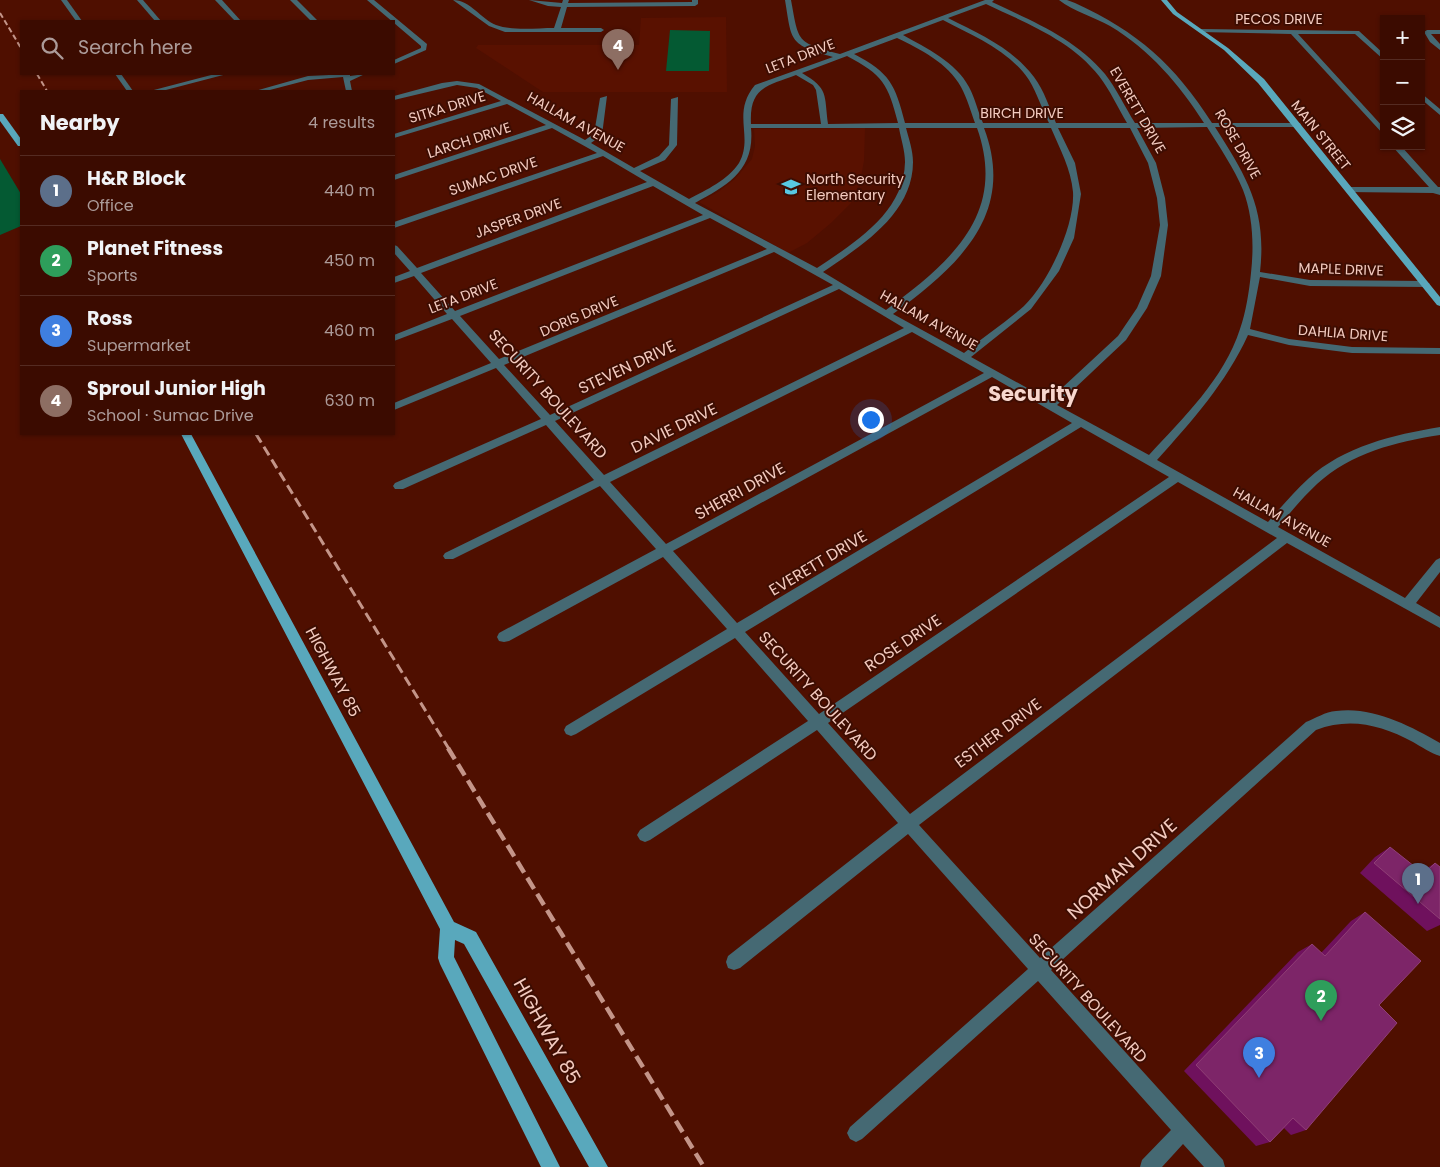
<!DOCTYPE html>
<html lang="en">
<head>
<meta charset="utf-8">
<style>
  :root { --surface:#3b0b00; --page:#46190f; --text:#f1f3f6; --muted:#ac9b99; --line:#542b22; --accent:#1a73e8 }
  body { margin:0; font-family:Poppins,sans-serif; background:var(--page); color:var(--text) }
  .controls { position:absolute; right:15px; top:15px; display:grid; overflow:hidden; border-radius:0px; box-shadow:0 1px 4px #0004 }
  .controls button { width:45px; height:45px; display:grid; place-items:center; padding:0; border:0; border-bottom:1px solid var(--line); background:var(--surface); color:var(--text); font:25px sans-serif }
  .you { position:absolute; left:870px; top:419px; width:18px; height:18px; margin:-12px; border:4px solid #fff; border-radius:50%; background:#1a73e8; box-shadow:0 0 0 8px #1a73e833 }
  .badge { display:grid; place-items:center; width:32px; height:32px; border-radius:50%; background:var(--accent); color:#fff; font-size:16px; font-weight:700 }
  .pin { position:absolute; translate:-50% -41px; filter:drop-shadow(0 1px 2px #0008) }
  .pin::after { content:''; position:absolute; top:26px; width:18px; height:15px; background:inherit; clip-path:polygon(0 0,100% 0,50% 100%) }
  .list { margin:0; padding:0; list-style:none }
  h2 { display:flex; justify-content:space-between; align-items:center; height:65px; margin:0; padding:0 20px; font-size:21px }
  h2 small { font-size:16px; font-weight:400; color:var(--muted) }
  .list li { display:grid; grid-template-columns:32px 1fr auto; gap:15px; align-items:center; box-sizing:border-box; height:70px; padding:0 20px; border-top:1px solid var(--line) }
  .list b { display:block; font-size:19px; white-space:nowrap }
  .list p { margin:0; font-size:16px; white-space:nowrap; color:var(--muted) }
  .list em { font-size:16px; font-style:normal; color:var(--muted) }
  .icon { flex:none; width:28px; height:28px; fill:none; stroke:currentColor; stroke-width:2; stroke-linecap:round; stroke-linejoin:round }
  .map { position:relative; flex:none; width:1440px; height:1167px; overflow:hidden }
  .search { position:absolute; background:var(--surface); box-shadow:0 1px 4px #0004; left:20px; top:20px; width:375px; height:55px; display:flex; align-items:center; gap:12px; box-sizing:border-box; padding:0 18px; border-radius:0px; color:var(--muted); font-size:19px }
  .panel { position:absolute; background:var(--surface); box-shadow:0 1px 4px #0004; left:20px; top:90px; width:375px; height:345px; border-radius:0px }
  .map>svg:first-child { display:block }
</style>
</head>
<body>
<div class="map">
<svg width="1440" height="1167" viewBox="0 0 1440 1167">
  <rect width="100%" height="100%" fill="#4f0f00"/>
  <!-- built -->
  <g fill="#591100">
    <path d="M726 17 727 92H543L476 48 478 45H639L641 18Z"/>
    <path d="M865 128 864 161 860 182 851 203 831 223 807 243 788 253 699 202 718 192 735 179 752 159 755 146 754 129Z"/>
  </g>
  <!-- green -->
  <g fill="#045a33">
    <path d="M670 30 710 31 709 71H666Z"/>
    <path d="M0 159 21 194V226L0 235Z"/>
  </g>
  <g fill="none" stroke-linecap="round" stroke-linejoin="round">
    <!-- minor -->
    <g fill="#456973" fill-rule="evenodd">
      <path d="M61 0H67L82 21H76Z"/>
      <path d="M137 0H143L161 21H155Z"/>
      <path d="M215 0H222L241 21H235Z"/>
      <path d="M290 0H297L318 21H311Z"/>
      <path d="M367 0H374L427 44 426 50 394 64V60L421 48V46Z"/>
      <path d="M453 0C470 0 481 19 496 25 513 31 536 28 554 28L561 7 548 6 529 0 562 3 563 0H569L568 3 692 2V0H698V4L695 6 567 7 561 28H601L604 30 601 32H505L489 26Z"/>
      <path d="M785 0H791C799 43 796 42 840 54L985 0H994L992 2C1032 21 1075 38 1105 74 1116 88 1125 107 1135 123H1204C1179 84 1150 50 1110 26 1094 17 1073 11 1059 0H1067L1075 3C1138 32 1174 64 1212 123H1300L1301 125 1297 127H1215C1247 177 1267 210 1260 272L1310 280 1425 281 1430 284 1425 287 1310 286 1260 277 1250 329 1289 339 1352 347 1440 348V354L1352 353 1289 345 1248 335C1226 383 1192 421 1157 460L1268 522C1281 507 1294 492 1308 479 1344 446 1393 435 1440 427V435C1395 442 1351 453 1317 484 1303 497 1290 513 1278 527L1405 598 1436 560 1440 558V572L1416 603 1440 617V628L1287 543 919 825 1040 958 1306 722C1316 718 1325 712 1336 711 1372 706 1409 725 1440 743V756C1430 753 1422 747 1413 742 1381 725 1350 717 1316 730L1051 970 1223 1160 1225 1167H1204L1183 1144 1162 1167H1140L1142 1160 1171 1130 1038 981 862 1139 856 1142 850 1139 847 1133 850 1127 1028 969 908 834 740 968 734 970 728 968 726 962 728 956 898 823 817 730 650 840 645 842 640 840 637 835 640 830 808 721 735 638 576 734 571 736 566 734 564 730 566 726 727 629 663 557 509 641 504 642 499 641 497 637 499 633 656 549 600 486 453 559H445L443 556 445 553 594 480 546 425 403 489H395L393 486 395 483 541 419 496 368 394 410V403L491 363 452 319 394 341V335L447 314 414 276 394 283V277L410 271 394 253V245L397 246 417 268 647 182 603 156 394 228V222L597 153 552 128 394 180V175L546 125 507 104 394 138V134L501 101 477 88 457 85 394 100V96L442 83 457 81 479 84 585 140 594 134 600 98 607 96 602 135 591 143 634 168 659 156 669 145 671 99 678 97 677 145 665 160 640 171 689 199C706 190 728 180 739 163 754 136 731 114 755 85L833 57C789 44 792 43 785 0ZM986 4C1026 23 1071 40 1099 76 1110 90 1118 108 1127 123H1056C1050 109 1044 90 1034 77 1012 48 980 34 948 18ZM943 20C973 36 1009 50 1029 80 1037 93 1042 109 1049 123H983C978 112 975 98 969 87 956 62 926 48 903 35ZM897 38C920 49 948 63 961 87 967 98 971 112 975 123H905C895 84 890 73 854 54ZM847 56C883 75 888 84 898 123L828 124C824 94 829 89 802 73ZM796 75 813 85 816 90 821 124H751C749 87 767 86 796 75ZM1207 127C1220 148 1234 168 1243 190 1253 216 1254 246 1251 273 1249 292 1246 312 1240 329 1224 379 1183 418 1149 455L1057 405 1126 340 1147 308 1161 276 1168 225 1165 198 1156 163 1137 128ZM751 128H899C901 139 905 151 905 162 904 213 854 243 817 268L695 203C728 185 755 170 751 128ZM906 128H977C1008 215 949 263 886 310L823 272C861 246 913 214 913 162 913 151 909 139 906 128ZM984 128H1051C1060 149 1071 169 1073 192 1075 226 1048 283 1024 306 1005 323 983 337 964 353L893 314C957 267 1017 215 984 128ZM1058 128H1130L1148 163 1157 198 1160 225 1151 276 1137 308 1118 336 1049 400 971 357 1031 309 1059 271 1074 238 1081 194 1075 163ZM653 186 703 215 455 311 421 273ZM710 218 767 249 499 359 460 316ZM774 252 833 285 550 415 504 365ZM839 289 904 328 604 475 555 421ZM912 332 984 373 666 544 610 482ZM992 377 1072 423 737 623 673 551ZM1081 427 1169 477 819 714 745 632ZM1178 482 1277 538 910 814 828 723Z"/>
      <path d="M1202 29 1359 31 1384 54V60L1355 34H1298L1384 128V135L1291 34 1200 32V30Z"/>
      <path d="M1440 30V34H1431L1440 44V50L1430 42 1424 32 1427 30Z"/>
      <path d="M115 74H121L133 91H127Z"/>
      <path d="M215 74H227L162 91H150Z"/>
      <path d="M350 74V76L365 74 350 81 352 91H346L343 77 308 80 266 91H255L308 76Z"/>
      <path d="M1421 93 1440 109V115L1421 99Z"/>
      <path d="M1392 146H1401L1438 187H1440V195L1433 193 1347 192 1346 190 1350 187H1429Z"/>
    </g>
    <!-- major -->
    <g fill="#59a8bc" fill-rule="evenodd">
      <path d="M1161 0H1167L1177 12 1228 48 1264 79 1440 297V306L1437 305 1258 83 1224 50 1173 14Z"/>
      <path d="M0 114H3L21 139V146H18L0 121Z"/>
      <path d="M181 434H191L454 922 476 932 608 1167H589L464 944 455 940 454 957 560 1167H541L440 964 438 958 440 929Z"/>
    </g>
    <!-- rail-far2 -->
    <g stroke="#c49589" stroke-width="2" stroke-dasharray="5.5 3" stroke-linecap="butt">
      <path d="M0 13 21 48"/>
      <path d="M37 74 47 91"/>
    </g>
    <!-- rail-far1 -->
    <path stroke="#c49589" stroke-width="3" stroke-dasharray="10 5" stroke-linecap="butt" d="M256 434 449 749"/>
    <!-- rail -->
    <path stroke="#c49589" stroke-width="4.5" stroke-dasharray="13 6" stroke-linecap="butt" d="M448 748 704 1167"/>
  </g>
  <!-- wall -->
  <g fill="#6f115d">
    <path d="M1390 847 1421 872 1435 863 1440 867V925L1427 931 1360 873 1375 857Z"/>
    <path d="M1365 912 1379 1005 1306 1130 1291 1135 1284 1128 1270 1142 1256 1146 1184 1071 1298 952 1312 944 1321 953 1351 921Z"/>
  </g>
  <!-- building -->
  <g fill="#7d2568" stroke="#903f76">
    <path d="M1390 847 1424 874 1435 863 1440 867V919L1374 863Z"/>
    <path d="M1365 912 1421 961 1379 1005 1397 1023 1306 1130 1293 1118 1270 1142 1196 1065 1312 944 1325 956Z"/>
  </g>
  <!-- icons -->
  <defs>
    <g id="school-bare" transform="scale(1.5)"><path d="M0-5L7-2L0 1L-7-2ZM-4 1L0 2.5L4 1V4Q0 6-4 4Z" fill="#58c9e3" stroke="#3d0d02" stroke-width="2.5" paint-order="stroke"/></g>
  </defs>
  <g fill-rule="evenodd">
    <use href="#school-bare" x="791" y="187"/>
  </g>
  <g text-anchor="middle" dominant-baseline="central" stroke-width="4" stroke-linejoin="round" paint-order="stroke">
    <!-- far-street labels -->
    <g font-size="14" fill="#f4cbc0" stroke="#3d0d02">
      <text x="1279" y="19">PECOS DRIVE</text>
      <text transform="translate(800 56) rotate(-21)">LETA DRIVE</text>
      <text transform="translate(447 107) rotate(-17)">SITKA DRIVE</text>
      <text transform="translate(1138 110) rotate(60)">EVERETT DRIVE</text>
      <text x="1022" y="113">BIRCH DRIVE</text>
      <text transform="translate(576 122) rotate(29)">HALLAM AVENUE</text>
      <text transform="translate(1321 135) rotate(51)">MAIN STREET</text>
      <text transform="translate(469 140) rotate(-18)">LARCH DRIVE</text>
      <text transform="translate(1238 144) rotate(60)">ROSE DRIVE</text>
      <text transform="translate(493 176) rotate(-19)">SUMAC DRIVE</text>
      <text transform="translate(518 218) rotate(-20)">JASPER DRIVE</text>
      <text transform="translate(1341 269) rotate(2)">MAPLE DRIVE</text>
      <text transform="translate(463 296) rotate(-21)">LETA DRIVE</text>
      <text transform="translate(579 316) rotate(-23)">DORIS DRIVE</text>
      <text transform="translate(929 320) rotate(29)">HALLAM AVENUE</text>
      <text transform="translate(1343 333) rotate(4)">DAHLIA DRIVE</text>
      <text transform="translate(1282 517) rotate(29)">HALLAM AVENUE</text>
    </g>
    <!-- far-poi labels -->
    <g font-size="14" fill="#f4cbc0" stroke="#3d0d02" text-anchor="start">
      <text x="806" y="179">North Security<tspan x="806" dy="16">Elementary</tspan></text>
    </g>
    <!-- street labels -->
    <g font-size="16" fill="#f4cbc0" stroke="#3d0d02">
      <text transform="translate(627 367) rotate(-25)">STEVEN DRIVE</text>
      <text transform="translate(548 394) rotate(48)">SECURITY BOULEVARD</text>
      <text transform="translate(674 428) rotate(-26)">DAVIE DRIVE</text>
      <text transform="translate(740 491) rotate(-29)">SHERRI DRIVE</text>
      <text transform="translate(818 563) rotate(-31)">EVERETT DRIVE</text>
      <text transform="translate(903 643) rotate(-34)">ROSE DRIVE</text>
      <text transform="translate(333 672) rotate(62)">HIGHWAY 85</text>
      <text transform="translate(818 696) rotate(48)">SECURITY BOULEVARD</text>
      <text transform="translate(998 733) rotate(-37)">ESTHER DRIVE</text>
      <text transform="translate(1088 998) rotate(48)">SECURITY BOULEVARD</text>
    </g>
    <!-- near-street labels -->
    <g font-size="19" fill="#f4cbc0" stroke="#3d0d02">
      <text transform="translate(1122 869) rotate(-42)">NORMAN DRIVE</text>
      <text transform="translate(547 1031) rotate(61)">HIGHWAY 85</text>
    </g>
    <!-- district labels -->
    <g font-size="21" font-weight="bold" fill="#f8d7ce" stroke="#3d0d02">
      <text x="1033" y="393">Security</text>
    </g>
  </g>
</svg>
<div class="controls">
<button>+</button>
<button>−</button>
<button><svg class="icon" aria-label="layers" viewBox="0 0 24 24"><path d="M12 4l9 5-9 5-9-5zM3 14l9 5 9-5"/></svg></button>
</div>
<div class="you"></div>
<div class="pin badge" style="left:1418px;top:904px;background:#5c6f8a">1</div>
<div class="pin badge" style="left:1321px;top:1021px;background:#2e9e5b">2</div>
<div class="pin badge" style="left:1259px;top:1078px;background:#3f7fe0">3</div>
<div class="pin badge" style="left:618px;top:70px;background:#8d6e63">4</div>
<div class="search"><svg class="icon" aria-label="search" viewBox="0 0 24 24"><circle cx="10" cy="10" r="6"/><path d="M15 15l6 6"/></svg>Search here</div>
<section class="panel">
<h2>Nearby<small>4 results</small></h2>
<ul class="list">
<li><span class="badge" style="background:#5c6f8a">1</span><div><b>H&amp;R Block</b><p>Office</p></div><em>440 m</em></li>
<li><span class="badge" style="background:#2e9e5b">2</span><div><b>Planet Fitness</b><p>Sports</p></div><em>450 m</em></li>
<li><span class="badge" style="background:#3f7fe0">3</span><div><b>Ross</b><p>Supermarket</p></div><em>460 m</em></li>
<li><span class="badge" style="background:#8d6e63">4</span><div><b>Sproul Junior High</b><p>School · Sumac Drive</p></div><em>630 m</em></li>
</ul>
</section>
</div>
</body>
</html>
